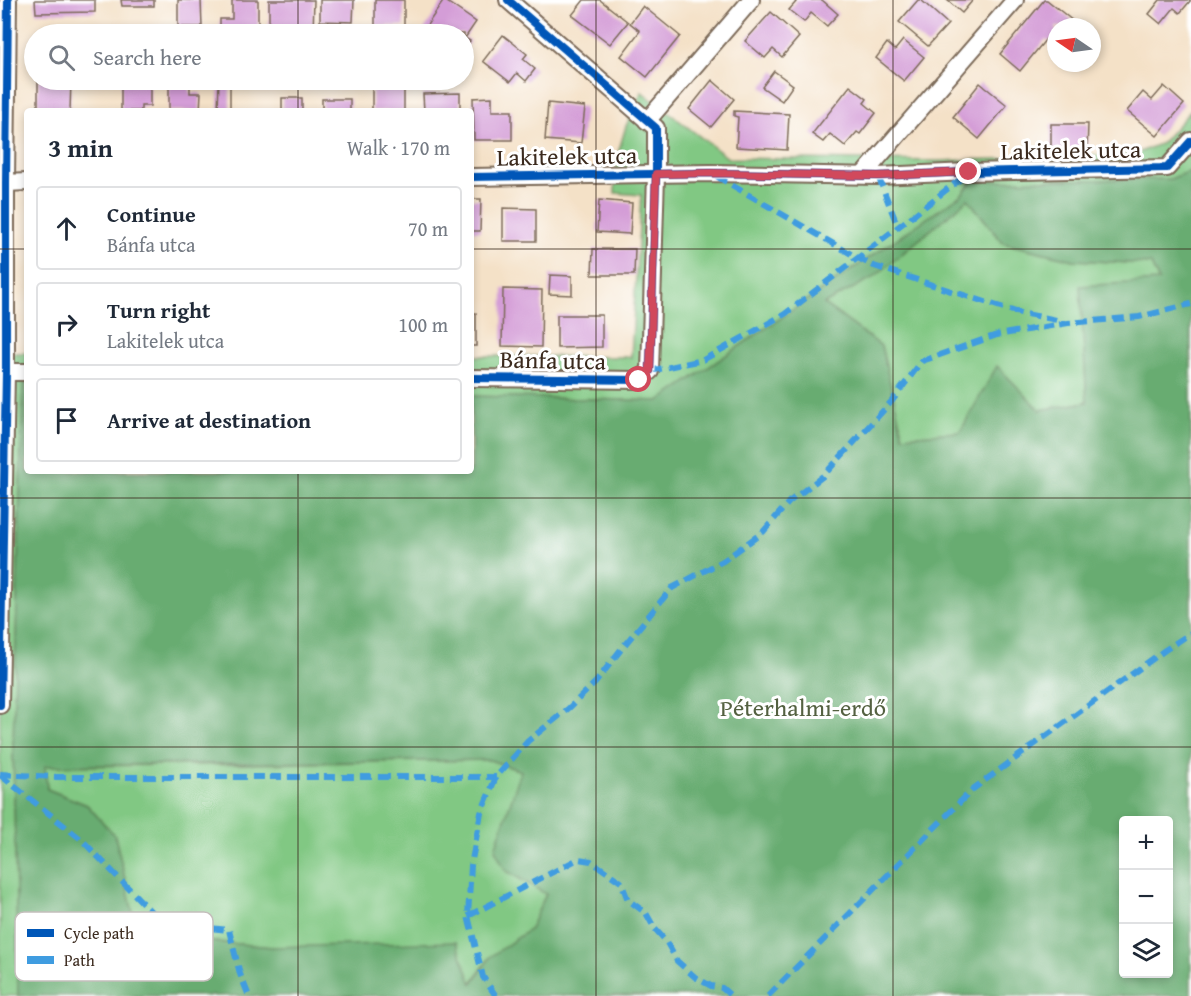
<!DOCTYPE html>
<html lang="en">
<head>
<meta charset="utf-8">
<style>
  :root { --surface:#fff; --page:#f6f6f7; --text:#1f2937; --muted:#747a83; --line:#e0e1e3 }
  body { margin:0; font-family:"Gentium Book Plus",serif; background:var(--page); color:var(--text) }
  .controls { position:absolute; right:18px; bottom:18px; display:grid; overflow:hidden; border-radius:6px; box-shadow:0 3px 9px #0003 }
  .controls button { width:54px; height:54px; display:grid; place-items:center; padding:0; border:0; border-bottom:2px solid var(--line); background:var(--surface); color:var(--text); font:30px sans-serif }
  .compass { position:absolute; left:1047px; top:18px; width:54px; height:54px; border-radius:50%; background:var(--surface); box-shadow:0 3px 9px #0003; rotate:283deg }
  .stop { position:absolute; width:18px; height:18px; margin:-14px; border:4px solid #d1495b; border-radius:50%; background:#fff }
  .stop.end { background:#d1495b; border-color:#fff; box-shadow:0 2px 6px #0008 }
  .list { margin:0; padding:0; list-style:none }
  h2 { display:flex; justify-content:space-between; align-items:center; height:78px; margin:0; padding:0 24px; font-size:26px }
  h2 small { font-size:20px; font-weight:400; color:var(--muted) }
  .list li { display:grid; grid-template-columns:39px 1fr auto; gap:18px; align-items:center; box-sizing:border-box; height:84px; margin:0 12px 12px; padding:0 12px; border:2px solid var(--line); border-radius:6px }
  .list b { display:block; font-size:22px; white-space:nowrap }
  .list p { margin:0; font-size:20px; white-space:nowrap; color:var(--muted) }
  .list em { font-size:20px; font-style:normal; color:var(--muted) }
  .icon { flex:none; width:33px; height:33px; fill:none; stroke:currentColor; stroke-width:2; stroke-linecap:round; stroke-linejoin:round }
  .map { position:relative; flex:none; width:1191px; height:996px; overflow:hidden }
  .search { position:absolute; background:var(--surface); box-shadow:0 3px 9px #0003; left:24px; top:24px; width:450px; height:66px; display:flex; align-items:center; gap:15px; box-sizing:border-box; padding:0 21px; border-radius:33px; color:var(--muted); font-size:22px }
  .panel { position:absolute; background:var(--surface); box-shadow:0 3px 9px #0003; left:24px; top:108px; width:450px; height:366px; border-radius:6px }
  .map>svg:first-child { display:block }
</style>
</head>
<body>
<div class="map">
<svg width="1191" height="996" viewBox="0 0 1191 996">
  <rect width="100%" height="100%" fill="#fff"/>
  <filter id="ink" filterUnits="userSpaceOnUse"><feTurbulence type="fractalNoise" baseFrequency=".0167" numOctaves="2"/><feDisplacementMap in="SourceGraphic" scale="12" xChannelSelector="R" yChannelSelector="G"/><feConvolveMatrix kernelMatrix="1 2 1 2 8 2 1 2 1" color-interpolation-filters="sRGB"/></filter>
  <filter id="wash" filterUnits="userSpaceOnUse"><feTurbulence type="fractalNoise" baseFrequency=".008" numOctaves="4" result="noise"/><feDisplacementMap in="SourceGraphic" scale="24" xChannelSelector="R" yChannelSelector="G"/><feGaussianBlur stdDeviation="1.35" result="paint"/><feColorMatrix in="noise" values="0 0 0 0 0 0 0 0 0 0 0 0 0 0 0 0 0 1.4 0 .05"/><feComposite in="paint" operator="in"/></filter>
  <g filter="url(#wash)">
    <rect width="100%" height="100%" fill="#f4e1c7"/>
    <!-- green -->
    <g fill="#81c883" stroke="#5e7950" stroke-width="1.5">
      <path d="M642 92 728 158 938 161 1135 154 1162 143 1191 110V171L1170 179 973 181 961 195 659 401 471 396V356L631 357 641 195 615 193 617 157 626 126Z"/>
      <path d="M968 199 1003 243 1074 260 1151 264 1159 282 1081 287 1087 402 1040 410 997 367 960 432 903 436 881 346 824 304 874 277Z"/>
      <path d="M0 353H27V384H23L13 747 18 996H0Z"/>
      <path d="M490 760 521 771 505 870 546 894 530 929 490 957 471 984 272 947 138 935 115 836 87 805 47 789 45 766 198 765Z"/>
    </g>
    <!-- forest -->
    <path fill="#68ac71" stroke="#526b48" stroke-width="1.5" fill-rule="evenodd" d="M1191 171V996H18L13 747 23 384H27V471H471V396L659 401 961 195 973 181 1170 179ZM968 199 1003 243 1074 260 1151 264 1159 281 1080 286 1087 402 1040 410 997 366 960 432 903 436 881 346 824 304 874 277ZM490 760 521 771 495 849 505 870 546 894 530 929 490 957 472 984 456 942 272 947 138 935 115 836 87 805 47 789 45 766ZM1124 820H1168V974H1124Z"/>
    <g id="blocks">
      <!-- building -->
      <g fill="#d49dd7">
        <path d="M35 0H95V12L36 13Z"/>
        <path d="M121 0H154V6H122Z"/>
        <path d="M178 0H201L202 27H178Z"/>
        <path d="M232 0H258V34H220V19H232Z"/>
        <path d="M269 0H314L313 33H269Z"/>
        <path d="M320 0H354L353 22 320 21Z"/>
        <rect x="375" y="0" width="29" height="26"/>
        <path d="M444 0 476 22 465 38 470 41 464 51V34H428L423 31Z"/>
        <path d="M584 0H600L628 22 610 44 572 15Z"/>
        <path d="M794 0H822L838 14 827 26 811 13 804 22 789 10 796 2Z"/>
        <path d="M918 0H921L948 24 928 46 899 22Z"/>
        <path d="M947 0H973L962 13Z"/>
        <path d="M1044 0H1047L1073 21 1068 27H1056V42L1054 45 1046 39 1020 71 1000 54Z"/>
        <path d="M1160 0H1191L1180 13 1174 8 1161 24 1149 14Z"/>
        <path d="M643 6 680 36 647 77 621 56 640 31 630 23Z"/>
        <path d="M771 12 799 37 782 57 773 49 765 58 745 41Z"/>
        <path d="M503 35 527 54 523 59 535 69 526 81 517 73 510 82 483 61Z"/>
        <path d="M903 40 924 57 904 81 876 58 887 43 895 50Z"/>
        <path d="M774 71 793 85 782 101 762 87Z"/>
        <path d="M38 80H71L70 111H38Z"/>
        <path d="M121 80H142V84H150V106H141V111H121Z"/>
        <path d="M219 80H230V111H218Z"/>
        <rect x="372" y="80" width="32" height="31"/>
        <path d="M712 80 734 99 711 127 689 109Z"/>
        <path d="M169 81H190V93H201L200 111H169Z"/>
        <path d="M980 83 1007 105 979 139 953 117Z"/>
        <path d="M850 86 867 99 864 103 876 113 860 134 857 132 845 146 830 134 823 142 812 134Z"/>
        <path d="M1164 86 1184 104 1157 136 1127 111 1143 92 1152 100Z"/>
        <path d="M460 93V111H424L423 94Z"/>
        <path d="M492 97V111H512V140H474L473 98Z"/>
        <rect x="282" y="98" width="20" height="13"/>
        <rect x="322" y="99" width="28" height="12"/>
        <path d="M548 103 585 107 581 143 545 140Z"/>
        <path d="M734 111 789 114 787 150 736 147 738 117 734 116Z"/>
        <path d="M1051 124H1088L1087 152 1051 151Z"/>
        <path d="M471 199H481L480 231H471Z"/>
        <path d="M599 200 632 203 630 234 597 232Z"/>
        <path d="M503 208 536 209V241H503Z"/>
        <path d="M593 249H635L634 275H592Z"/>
        <path d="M550 275 572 276V295L549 294Z"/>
        <path d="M503 289 542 290 541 347 502 346Z"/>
        <rect x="471" y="313" width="5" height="33"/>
        <path d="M557 315H602V347L557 348Z"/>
      </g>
    </g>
  </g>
  <g filter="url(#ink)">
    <use href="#blocks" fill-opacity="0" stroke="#7c6a59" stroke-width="1.5"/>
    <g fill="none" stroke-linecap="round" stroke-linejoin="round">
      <!-- minor casing -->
      <g stroke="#7c6a59" stroke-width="20">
        <g id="minor">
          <path d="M647 121 751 0"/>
          <path d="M863 175 1015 0"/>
          <path d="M471 177 710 173 878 176 969 172 1167 168 1191 141"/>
          <path d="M6 183 27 182"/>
          <path d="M6 372H27"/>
          <path d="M471 378 639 380 650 371 656 175V128L508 0"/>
          <path d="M0 705 6 372V183L8 0"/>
        </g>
      </g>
      <!-- minor -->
      <use href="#minor" stroke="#fff" stroke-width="16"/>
      <!-- quiet -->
      <g stroke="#3f9ce0" stroke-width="6" stroke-dasharray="12 6" stroke-linecap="butt">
        <path d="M716 176 858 258 874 266 1016 312 1062 321"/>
        <path d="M878 176 898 227"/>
        <path d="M650 371 703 360 785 314 967 174"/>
        <path d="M0 774 57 777H496"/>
        <path d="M0 775 81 839 162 923 229 930 240 974 249 996"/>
        <path d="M468 916 578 859 591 861 621 882 628 900 646 913 655 929 666 941 677 961 695 977 711 986 722 988 731 996"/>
        <path d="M496 996 483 977 468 916 471 865 481 813 496 777 528 741 569 708 596 682 622 648 672 588 723 561 763 532 789 502 823 476 892 401 922 361 997 335 1068 323 1139 317 1191 304"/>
        <path d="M768 996 973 789 1165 650 1191 633"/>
      </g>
      <!-- cycleway casing -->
      <g stroke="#fff" stroke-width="11">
        <g id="cycleway">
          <path d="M471 177 710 173 878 176 969 172 1167 168 1191 141"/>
          <path d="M471 378 639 380 650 371 656 175V128L508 0"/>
          <path d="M0 705 6 372V183L8 0"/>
        </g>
      </g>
      <!-- cycleway -->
      <use href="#cycleway" stroke="#0057b8" stroke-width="8"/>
    </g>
  </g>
  <g fill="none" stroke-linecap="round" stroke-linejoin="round" filter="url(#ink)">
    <!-- route -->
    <path stroke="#d1495b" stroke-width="8" d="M639 380 650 371 656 174 711 173 878 176 969 172"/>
  </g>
  <!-- grid -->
  <path fill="none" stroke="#3b2a1e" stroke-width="1.5" stroke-opacity="0.55" d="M298 0V34M596 0V996M893 0V996M298 80V111M0 249H27M471 249H1191M298 471V996M0 498H1191M0 747H1191"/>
  <g text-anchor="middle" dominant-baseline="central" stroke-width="6" stroke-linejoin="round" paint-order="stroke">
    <!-- street labels -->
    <g font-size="24" fill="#3b2a1e" stroke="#fff">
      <text transform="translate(1071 150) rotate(-1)">Lakitelek utca</text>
      <text transform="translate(567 156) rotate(-1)">Lakitelek utca</text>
      <text transform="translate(553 360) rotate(1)">Bánfa utca</text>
    </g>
    <!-- park labels -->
    <g font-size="24" fill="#546141" stroke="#fff">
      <text x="803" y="707">Péterhalmi-erdő</text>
    </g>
  </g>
  <!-- legend -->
  <rect x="15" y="912" width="198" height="69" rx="9" fill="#fff" stroke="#c4bfbc" stroke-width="1.5"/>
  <rect x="27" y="929" width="27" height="8" fill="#0057b8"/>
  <rect x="27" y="956" width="27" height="8" fill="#3f9ce0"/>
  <g font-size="16" fill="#3b2a1e">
    <text x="64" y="939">Cycle path</text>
    <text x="64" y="966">Path</text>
  </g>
</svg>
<div class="controls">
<button>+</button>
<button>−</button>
<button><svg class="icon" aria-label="layers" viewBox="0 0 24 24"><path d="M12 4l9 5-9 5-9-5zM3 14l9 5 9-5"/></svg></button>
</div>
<svg class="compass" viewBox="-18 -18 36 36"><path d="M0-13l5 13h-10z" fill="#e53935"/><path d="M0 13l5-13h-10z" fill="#747a83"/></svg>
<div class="stop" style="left:639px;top:380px"></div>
<div class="stop end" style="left:969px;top:172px"></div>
<div class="search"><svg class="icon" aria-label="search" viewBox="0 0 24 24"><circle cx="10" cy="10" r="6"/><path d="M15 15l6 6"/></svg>Search here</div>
<section class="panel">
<h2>3 min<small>Walk · 170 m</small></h2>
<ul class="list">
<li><svg class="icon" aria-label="ahead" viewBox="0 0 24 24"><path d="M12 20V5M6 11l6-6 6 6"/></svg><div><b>Continue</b><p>Bánfa utca</p></div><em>70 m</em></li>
<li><svg class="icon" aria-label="right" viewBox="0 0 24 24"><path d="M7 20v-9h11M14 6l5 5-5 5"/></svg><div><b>Turn right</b><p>Lakitelek utca</p></div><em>100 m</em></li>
<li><svg class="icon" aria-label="arrive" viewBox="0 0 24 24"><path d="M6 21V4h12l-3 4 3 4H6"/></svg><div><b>Arrive at destination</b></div></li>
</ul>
</section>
</div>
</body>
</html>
